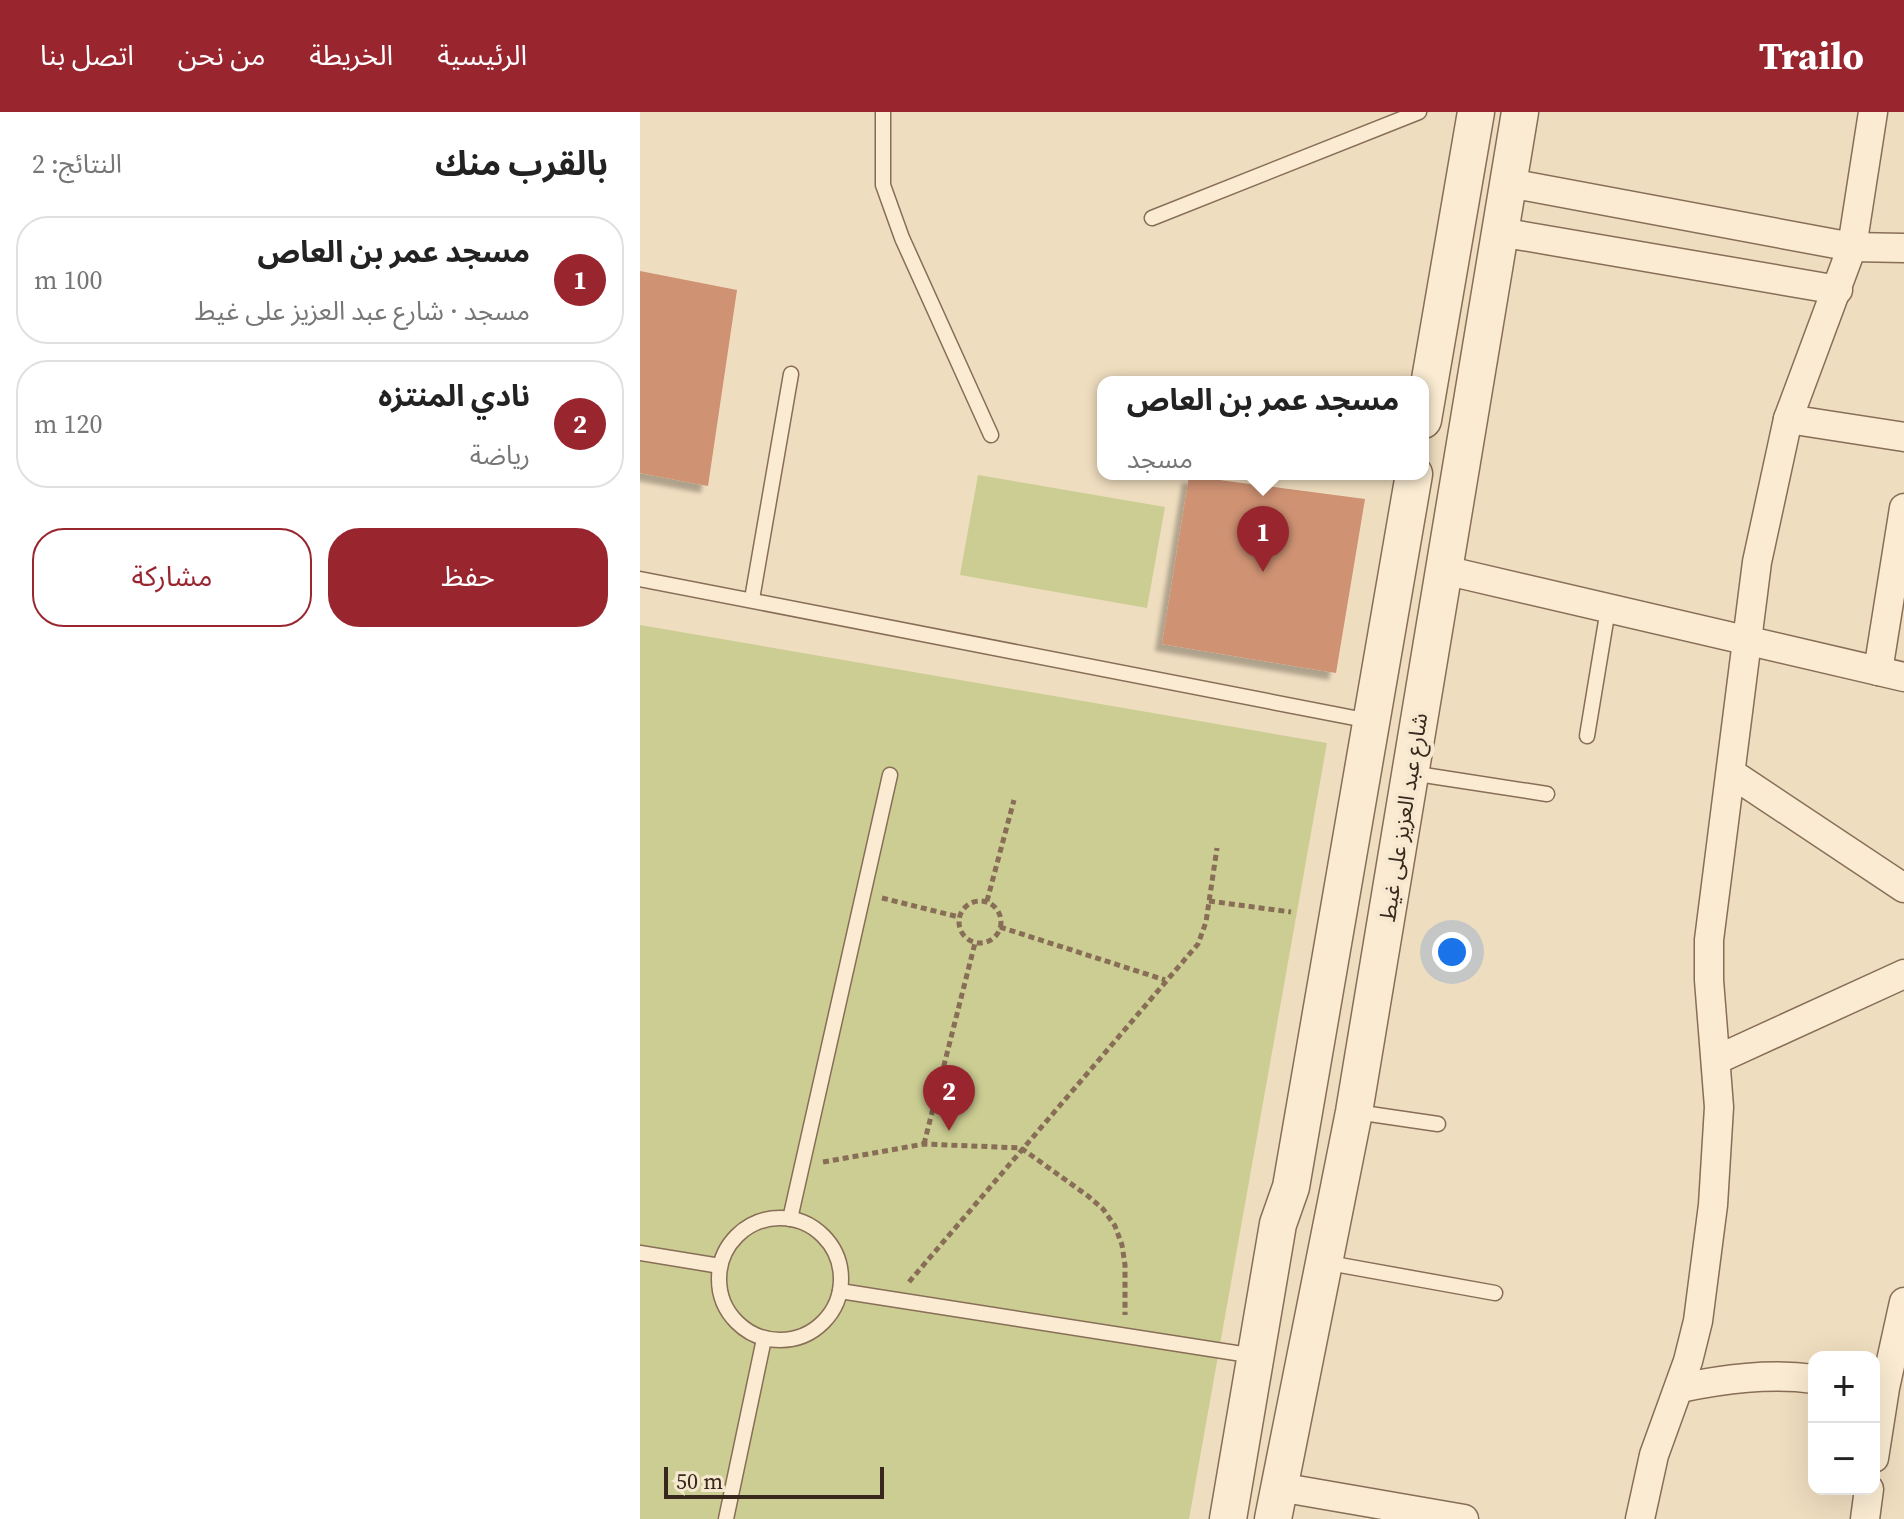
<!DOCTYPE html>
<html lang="ar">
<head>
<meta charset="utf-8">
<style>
  :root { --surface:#fff; --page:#f6f6f6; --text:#222; --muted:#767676; --line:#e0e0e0; --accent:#99252f }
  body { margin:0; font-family:"Source Serif 4","Noto Sans Arabic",serif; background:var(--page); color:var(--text); direction:rtl }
  .controls { position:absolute; right:24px; bottom:24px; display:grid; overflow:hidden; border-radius:16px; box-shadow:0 8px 32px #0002 }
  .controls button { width:72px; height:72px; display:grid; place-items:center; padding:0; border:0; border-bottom:2px solid var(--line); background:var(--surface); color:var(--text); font:40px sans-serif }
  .scale { position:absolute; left:24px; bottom:20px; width:220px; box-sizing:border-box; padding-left:8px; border:4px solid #37271c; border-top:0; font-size:22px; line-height:28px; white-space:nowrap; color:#37271c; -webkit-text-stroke:6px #f6e8cf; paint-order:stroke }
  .you { position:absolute; left:812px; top:840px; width:28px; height:28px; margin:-20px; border:6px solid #fff; border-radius:50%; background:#1a73e8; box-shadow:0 0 0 12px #1a73e833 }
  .badge { display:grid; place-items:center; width:52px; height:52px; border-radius:50%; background:var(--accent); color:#fff; font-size:26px; font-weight:700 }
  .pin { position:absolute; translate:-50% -66px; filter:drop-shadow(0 2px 4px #0008) }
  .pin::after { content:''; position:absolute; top:42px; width:28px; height:24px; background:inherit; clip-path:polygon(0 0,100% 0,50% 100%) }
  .popup { position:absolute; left:457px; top:264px; width:332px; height:104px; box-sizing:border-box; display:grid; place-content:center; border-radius:16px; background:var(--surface); filter:drop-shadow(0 2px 6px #0005); font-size:26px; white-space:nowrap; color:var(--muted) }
  .popup b { font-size:30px; color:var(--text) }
  .popup::after { content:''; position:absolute; left:50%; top:100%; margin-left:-16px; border:16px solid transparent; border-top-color:var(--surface) }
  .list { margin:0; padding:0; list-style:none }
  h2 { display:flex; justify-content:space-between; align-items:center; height:104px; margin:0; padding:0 32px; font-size:34px }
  h2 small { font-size:26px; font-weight:400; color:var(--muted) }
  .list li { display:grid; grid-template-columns:52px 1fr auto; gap:24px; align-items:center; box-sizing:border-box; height:128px; margin:0 16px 16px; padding:0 16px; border:2px solid var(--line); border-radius:32px }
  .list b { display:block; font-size:30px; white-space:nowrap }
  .list p { margin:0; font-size:26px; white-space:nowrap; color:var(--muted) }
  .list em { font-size:26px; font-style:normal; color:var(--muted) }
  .actions { display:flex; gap:16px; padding:24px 32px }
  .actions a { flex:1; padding:18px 0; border:2px solid var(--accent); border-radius:32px; text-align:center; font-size:28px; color:var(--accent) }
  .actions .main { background:var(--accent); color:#fff }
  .map { position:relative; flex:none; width:1264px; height:1407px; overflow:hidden; direction:ltr }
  header { display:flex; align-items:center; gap:48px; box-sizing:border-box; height:112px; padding:0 40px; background:var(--accent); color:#fff }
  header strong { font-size:38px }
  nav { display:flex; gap:44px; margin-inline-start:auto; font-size:28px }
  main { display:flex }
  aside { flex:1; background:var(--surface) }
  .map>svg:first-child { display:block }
</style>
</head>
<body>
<header>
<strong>Trailo</strong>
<nav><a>الرئيسية</a><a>الخريطة</a><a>من نحن</a><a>اتصل بنا</a></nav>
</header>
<main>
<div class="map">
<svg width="1264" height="1407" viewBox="0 0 1264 1407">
  <defs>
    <filter id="shadow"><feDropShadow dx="-7" dy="7" stdDeviation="2" flood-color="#0004"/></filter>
  </defs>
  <rect width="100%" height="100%" fill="#efddbf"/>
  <!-- green -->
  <g fill="#cbcd93">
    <path d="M338 363 525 395 507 496 320 463Z"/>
    <path d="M0 513 687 631 549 1407H0Z"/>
  </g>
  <!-- building -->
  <g fill="#cf9273" filter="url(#shadow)">
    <path d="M0 159 97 178 68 374 0 361Z"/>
    <path d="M549 364 725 387 696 561 522 532Z"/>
  </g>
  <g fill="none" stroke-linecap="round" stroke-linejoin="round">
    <!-- service casing -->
    <g stroke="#886d57" stroke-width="17">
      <g id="service">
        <path d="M243 0V73L262 126 351 323"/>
        <path d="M512 106 779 0"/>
        <path d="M0 467 730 609"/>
        <path d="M112 487 151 262"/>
        <path d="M947 624 968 497"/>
        <path d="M771 661 907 682"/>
        <path d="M716 1000 798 1012"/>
        <circle cx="140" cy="1167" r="61"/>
        <path d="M150 1107 250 663"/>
        <path d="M0 1141 80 1154"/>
        <path d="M683 1150 855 1181"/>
        <path d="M200 1179 615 1244"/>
        <path d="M86 1407 124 1227"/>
      </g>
    </g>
    <!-- minor casing -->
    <g stroke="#886d57" stroke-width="31">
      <g id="minor">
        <path d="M869 71 1212 135 1264 136"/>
        <path d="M860 120 1198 178"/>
        <path d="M1148 307 1264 325"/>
        <path d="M804 458 1264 565"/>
        <path d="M1238 559 1264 396"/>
        <path d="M1091 661 1264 776"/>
        <path d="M1076 948 1264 862"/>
        <path d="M1040 1276C1084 1267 1129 1261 1174 1267"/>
        <path d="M1234 1346 1245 1276 1264 1190"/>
        <path d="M639 1375 824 1407"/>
        <path d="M1000 1407 1014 1343 1048 1249 1058 1209 1073 1093 1079 995 1069 868V828L1117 450 1148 307 1212 135 1233 0"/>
        <path d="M1225 1407 1229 1377"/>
      </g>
    </g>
    <!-- tertiary casing -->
    <g stroke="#886d57" stroke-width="39">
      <g id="tertiary">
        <path d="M783 308 836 0"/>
        <path d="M588 1407 638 1112 651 1075 774 362"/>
        <path d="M633 1407 714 1000 880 0"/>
      </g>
    </g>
    <!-- path -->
    <g stroke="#886d57" stroke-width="5" stroke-dasharray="6 4" stroke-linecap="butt">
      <path d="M242 786 319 805"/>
      <circle cx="340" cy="810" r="21"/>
      <path d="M347 789 374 688"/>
      <path d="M569 789 651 800"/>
      <path d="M360 815 525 868"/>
      <path d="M284 1032 335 831"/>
      <path d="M183 1050 284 1032 381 1036 448 1084 463 1097 475 1114 482 1133 485 1153V1203"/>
      <path d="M269 1170 558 832 566 810 577 736"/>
    </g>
    <!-- service -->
    <use href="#service" stroke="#faebd2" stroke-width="14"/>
    <!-- minor -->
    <use href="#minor" stroke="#faebd2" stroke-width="28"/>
    <!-- tertiary -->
    <use href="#tertiary" stroke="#faebd2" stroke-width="36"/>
  </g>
  <g text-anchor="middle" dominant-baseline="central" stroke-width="8" stroke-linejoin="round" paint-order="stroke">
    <!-- street labels -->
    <g font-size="22" fill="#37271c" stroke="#f6e8cf">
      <text transform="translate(763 705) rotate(-81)">شارع عبد العزيز على غيط</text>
    </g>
  </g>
</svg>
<div class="controls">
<button>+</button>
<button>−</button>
</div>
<div class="scale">50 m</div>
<div class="you"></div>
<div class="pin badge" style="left:623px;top:460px">1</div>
<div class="popup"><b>مسجد عمر بن العاص</b>مسجد</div>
<div class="pin badge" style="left:309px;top:1019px">2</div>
</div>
<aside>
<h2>بالقرب منك<small>النتائج: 2</small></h2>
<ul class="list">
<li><span class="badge">1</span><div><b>مسجد عمر بن العاص</b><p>مسجد · شارع عبد العزيز على غيط</p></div><em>100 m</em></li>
<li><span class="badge">2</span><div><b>نادي المنتزه</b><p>رياضة</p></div><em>120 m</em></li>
</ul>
<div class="actions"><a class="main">حفظ</a><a>مشاركة</a></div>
</aside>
</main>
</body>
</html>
